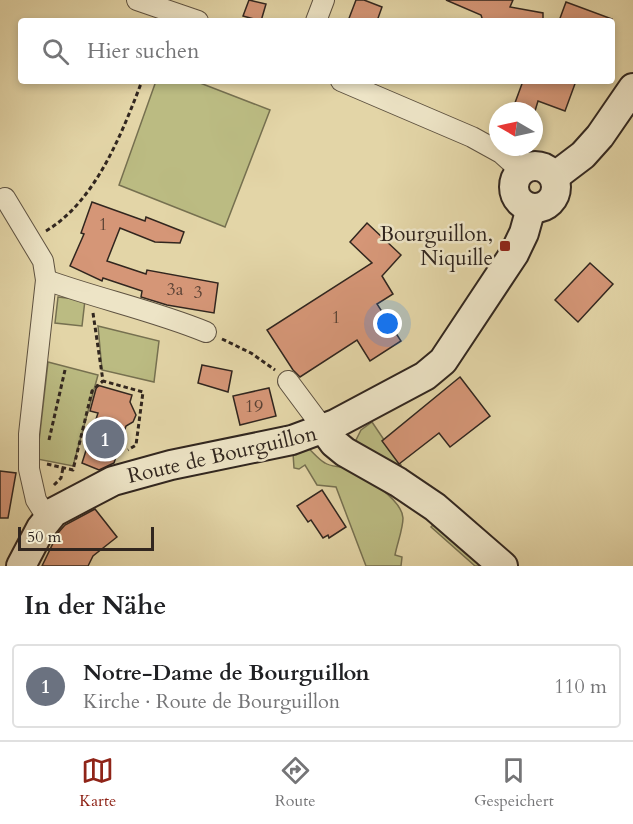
<!DOCTYPE html>
<html lang="de">
<head>
<meta charset="utf-8">
<style>
  :root { --surface:#fff; --page:#f2f2f2; --text:#202124; --muted:#757577; --line:#e0e0e0; --accent:#8f2418 }
  body { margin:0; font-family:Cardo,serif; background:var(--page); color:var(--text) }
  .compass { position:absolute; left:489px; top:102px; width:54px; height:54px; border-radius:50%; background:var(--surface); box-shadow:0 3px 9px #0003; rotate:279deg }
  .scale { position:absolute; left:18px; bottom:15px; width:136px; box-sizing:border-box; padding-left:6px; border:3px solid #31261f; border-top:0; font-size:16px; line-height:21px; white-space:nowrap; color:#31261f; -webkit-text-stroke:4px #ede4c6; paint-order:stroke }
  .you { position:absolute; left:388px; top:324px; width:21px; height:21px; margin:-15px; border:4px solid #fff; border-radius:50%; background:#1a73e8; box-shadow:0 0 0 9px #1a73e833 }
  .badge { display:grid; place-items:center; width:39px; height:39px; border-radius:50%; background:var(--accent); color:#fff; font-size:20px; font-weight:700 }
  .pin { position:absolute; translate:-50% -50%; border:3px solid #fff; box-shadow:0 2px 6px #0006 }
  .list { margin:0; padding:0; list-style:none }
  h2 { display:flex; justify-content:space-between; align-items:center; height:78px; margin:0; padding:0 24px; font-size:26px }
  h2 small { font-size:20px; font-weight:400; color:var(--muted) }
  .list li { display:grid; grid-template-columns:39px 1fr auto; gap:18px; align-items:center; box-sizing:border-box; height:84px; margin:0 12px 12px; padding:0 12px; border:2px solid var(--line); border-radius:6px }
  .list b { display:block; font-size:22px; white-space:nowrap }
  .list p { margin:0; font-size:20px; white-space:nowrap; color:var(--muted) }
  .list em { font-size:20px; font-style:normal; color:var(--muted) }
  .icon { flex:none; width:33px; height:33px; fill:none; stroke:currentColor; stroke-width:2; stroke-linecap:round; stroke-linejoin:round }
  .map { position:relative; flex:none; width:633px; height:566px; overflow:hidden }
  .search { position:absolute; background:var(--surface); box-shadow:0 3px 9px #0003; left:18px; right:18px; top:18px; height:66px; display:flex; align-items:center; gap:15px; box-sizing:border-box; padding:0 21px; border-radius:6px; color:var(--muted); font-size:22px }
  .sheet { height:174px; background:var(--surface) }
  nav { display:flex; justify-content:space-around; align-items:center; box-sizing:border-box; height:84px; border-top:2px solid var(--line); background:var(--surface); font-size:16px; color:var(--muted) }
  nav a { display:grid; justify-items:center; gap:3px }
  nav .on { color:var(--accent) }
  .map>svg:first-child { display:block }
</style>
</head>
<body>
<div class="map">
<svg width="633" height="566" viewBox="0 0 633 566">
  <rect width="100%" height="100%" fill="#e3d5a7"/>
  <filter id="stains"><feTurbulence type="fractalNoise" baseFrequency=".00333" numOctaves="4"/><feColorMatrix values="0 0 0 0 .2 0 0 0 0 .09 0 0 0 0 .02 0 0 0 .5 -.17"/></filter>
  <radialGradient id="worn" r=".72"><stop offset=".6" stop-color="#630" stop-opacity="0"/><stop offset="1" stop-color="#630" stop-opacity=".3"/></radialGradient>
  <!-- green -->
  <g fill="#bbbb82" stroke="#767050" stroke-width="1.5">
    <path d="M156 81H195L270 110 225 227 119 185Z"/>
    <path d="M58 297 85 300 82 326 55 323Z"/>
    <path d="M98 326 159 341 154 382 102 370Z"/>
    <path d="M48 362 98 375 73 466 37 459Z"/>
    <path d="M372 422 401 465 394 470 359 445 356 440 361 430Z"/>
    <path d="M307 447C313 452 318 459 325 463 331 467 340 466 347 469 363 475 402 499 403 518 403 529 397 544 395 555L402 557 401 566H366L336 487 317 485 305 465 299 469 294 468 293 453Z"/>
    <path d="M434 524 490 566H475L431 527Z"/>
  </g>
  <!-- building -->
  <g fill="#d59677" stroke="#31261f" stroke-width="1.5">
    <path d="M249 0 266 4 261 21 243 16Z"/>
    <path d="M356 0H364L382 7 377 21H348Z"/>
    <path d="M446 0H513L510 7 543 13V21H483L481 15Z"/>
    <path d="M566 2 612 19V21H559Z"/>
    <path d="M523 81H576L565 111 538 101 535 111H512Z"/>
    <path d="M92 202 145 221 146 217 184 232 180 243 155 242 120 228 107 261 146 274 147 270 218 283 214 313 167 305 141 297 142 291 103 278 102 281 70 266 84 234 81 233Z"/>
    <path d="M367 223 401 255 382 276 393 294 377 304 401 341 370 361 357 340 300 377 293 370 267 330 372 263 350 242Z"/>
    <path d="M590 263 613 284 578 322 555 300Z"/>
    <path d="M202 365 232 371 228 392 198 383Z"/>
    <path d="M460 377 490 416 450 447 439 433 399 464 382 441Z"/>
    <path d="M97 385 132 395 130 402 136 415 133 422 126 426 114 463 99 470 82 463 98 413 90 411Z"/>
    <path d="M269 388 276 416 240 425 233 396Z"/>
    <path d="M0 471 16 473 8 518H0Z"/>
    <path d="M322 490 346 527 329 538 328 535 323 538 311 520 308 522 297 506Z"/>
    <path d="M95 509 117 537 93 556 88 566H42L58 533 65 525Z"/>
  </g>
  <g fill="none" stroke-linecap="round" stroke-linejoin="round">
    <!-- street casing -->
    <g stroke="#5e5241" stroke-width="22">
      <g id="street">
        <path d="M137 0 198 21"/>
        <path d="M316 21 324 0"/>
        <path d="M341 81 472 137 501 153 521 171"/>
        <path d="M5 198 43 261 46 280 29 434V469L36 500 48 519"/>
        <path d="M46 280C99 299 155 311 206 332"/>
        <path d="M288 381 323 428"/>
      </g>
    </g>
    <!-- secondary casing -->
    <g stroke="#31261f" stroke-width="32">
      <g id="secondary">
        <circle cx="535" cy="187" r="21"/>
        <path d="M554 177 583 155 600 136 633 88"/>
        <path d="M323 428 334 443 345 452 398 482 435 507 503 566"/>
        <path d="M21 566 41 528 54 512 113 481 171 465 292 440 335 424 425 376 443 361 514 254 524 233 531 208"/>
      </g>
    </g>
    <!-- path -->
    <g stroke="#31261f" stroke-width="3" stroke-dasharray="4.5 3" stroke-linecap="butt">
      <path d="M210 83V81"/>
      <path d="M46 231C96 201 122 133 142 81"/>
      <path d="M93 313 103 381 143 392 136 445 128 450"/>
      <path d="M222 339 251 353 275 370"/>
      <path d="M49 440 65 370"/>
      <path d="M47 464 73 470 92 391 103 381"/>
      <path d="M54 485 61 478 63 468"/>
    </g>
    <!-- street -->
    <use href="#street" stroke="#ede4c6" stroke-width="20"/>
    <!-- secondary -->
    <use href="#secondary" stroke="#ede4c6" stroke-width="28"/>
  </g>
  <!-- markers -->
  <rect fill="#8f2418" stroke="#ede4c6" stroke-width="2" x="499" y="240" width="12" height="12" rx="3"/>
  <g text-anchor="middle" dominant-baseline="central" stroke-width="5" stroke-linejoin="round" paint-order="stroke">
    <!-- number labels -->
    <g font-size="18" fill="#5a4235">
      <text x="103" y="224">1</text>
      <text x="175" y="289">3a</text>
      <text x="198" y="292">3</text>
      <text x="336" y="317">1</text>
      <text x="254" y="406">19</text>
    </g>
    <!-- poi labels -->
    <g font-size="21" fill="#31261f" stroke="#ede4c6" text-anchor="end">
      <text x="493" y="234">Bourguillon,<tspan x="493" dy="24">Niquille</tspan></text>
    </g>
    <!-- street labels -->
    <g font-size="21" fill="#31261f" stroke="#ede4c6">
      <text transform="translate(222 455) rotate(-13)">Route de Bourguillon</text>
    </g>
  </g>
  <rect width="100%" height="100%" filter="url(#stains)"/>
  <rect width="100%" height="100%" fill="url(#worn)"/>
</svg>
<svg class="compass" viewBox="-18 -18 36 36"><path d="M0-13l5 13h-10z" fill="#e53935"/><path d="M0 13l5-13h-10z" fill="#757577"/></svg>
<div class="scale">50 m</div>
<div class="you"></div>
<div class="pin badge" style="left:105px;top:439px;background:#6b7280">1</div>
<div class="search"><svg class="icon" aria-label="search" viewBox="0 0 24 24"><circle cx="10" cy="10" r="6"/><path d="M15 15l6 6"/></svg>Hier suchen</div>
</div>
<section class="sheet">
<h2>In der Nähe<small></small></h2>
<ul class="list">
<li><span class="badge" style="background:#6b7280">1</span><div><b>Notre-Dame de Bourguillon</b><p>Kirche · Route de Bourguillon</p></div><em>110 m</em></li>
</ul>
</section>
<nav>
<a class="on"><svg class="icon" aria-label="map" viewBox="0 0 24 24"><path d="M3 6l6-2 6 2 6-2v14l-6 2-6-2-6 2zM9 4v14M15 6v14"/></svg>Karte</a>
<a><svg class="icon" aria-label="directions" viewBox="0 0 24 24"><path d="M12 3l9 9-9 9-9-9zM9 14v-3h6M13 9l2 2-2 2"/></svg>Route</a>
<a><svg class="icon" aria-label="saved" viewBox="0 0 24 24"><path d="M7 4h10v16l-5-4-5 4z"/></svg>Gespeichert</a>
</nav>
</body>
</html>
